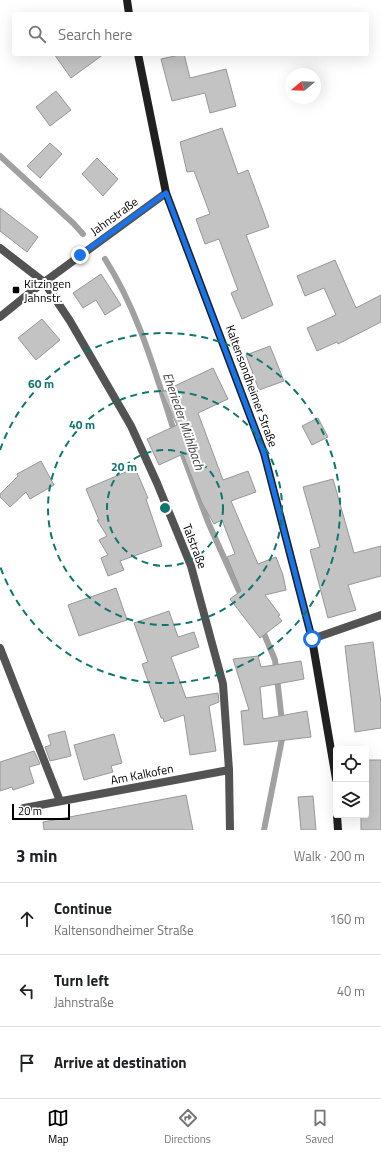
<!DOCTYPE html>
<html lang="en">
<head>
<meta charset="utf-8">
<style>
  :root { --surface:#fff; --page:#f6f6f6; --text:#202124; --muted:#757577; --line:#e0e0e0; --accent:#000 }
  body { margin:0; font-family:"Titillium Web",sans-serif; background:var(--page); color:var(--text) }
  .controls { position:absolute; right:12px; bottom:12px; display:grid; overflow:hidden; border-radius:4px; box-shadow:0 4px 16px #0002 }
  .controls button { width:36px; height:36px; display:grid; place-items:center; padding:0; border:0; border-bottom:1px solid var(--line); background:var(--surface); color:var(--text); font:20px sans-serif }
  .compass { position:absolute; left:285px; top:68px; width:36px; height:36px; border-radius:50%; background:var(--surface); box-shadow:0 4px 16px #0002; rotate:251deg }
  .scale { position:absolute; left:12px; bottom:10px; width:58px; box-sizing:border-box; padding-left:4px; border:2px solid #000; border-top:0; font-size:11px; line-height:14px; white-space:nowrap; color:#000; -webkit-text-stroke:3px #fff; paint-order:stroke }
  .stop { position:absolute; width:12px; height:12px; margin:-9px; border:3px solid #1a73e8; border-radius:50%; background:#fff }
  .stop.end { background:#1a73e8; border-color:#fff; box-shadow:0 1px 4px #0008 }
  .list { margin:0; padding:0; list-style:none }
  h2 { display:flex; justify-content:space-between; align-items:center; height:52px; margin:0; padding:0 16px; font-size:17px }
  h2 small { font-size:13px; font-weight:400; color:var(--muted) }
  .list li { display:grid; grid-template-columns:26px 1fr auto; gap:12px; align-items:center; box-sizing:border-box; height:72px; padding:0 16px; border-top:1px solid var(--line) }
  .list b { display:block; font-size:15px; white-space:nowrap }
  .list p { margin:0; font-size:13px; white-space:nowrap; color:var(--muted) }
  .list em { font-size:13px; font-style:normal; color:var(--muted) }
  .icon { flex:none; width:22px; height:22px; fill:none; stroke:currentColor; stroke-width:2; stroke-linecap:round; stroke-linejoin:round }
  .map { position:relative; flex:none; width:381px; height:830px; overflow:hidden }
  .search { position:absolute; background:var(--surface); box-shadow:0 4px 16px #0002; left:12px; right:12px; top:12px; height:44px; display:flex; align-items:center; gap:10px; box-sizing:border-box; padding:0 14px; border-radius:4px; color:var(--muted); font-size:15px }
  .sheet { height:268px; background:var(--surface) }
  nav { display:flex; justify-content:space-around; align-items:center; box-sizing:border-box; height:56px; border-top:1px solid var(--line); background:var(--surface); font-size:11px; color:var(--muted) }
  nav a { display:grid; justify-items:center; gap:2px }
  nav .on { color:var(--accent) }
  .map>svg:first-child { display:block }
</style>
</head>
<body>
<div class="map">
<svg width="381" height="830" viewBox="0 0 381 830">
  <rect width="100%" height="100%" fill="#fff"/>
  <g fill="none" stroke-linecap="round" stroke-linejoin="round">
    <!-- stream -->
    <g stroke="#a1a1a1" stroke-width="6">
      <path d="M0 156 73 223 83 234"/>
      <path d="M105 259C139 312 156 375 175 434"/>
      <path d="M180 447 208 522 239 591"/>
      <path d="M262 629 275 660 282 722"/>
      <path d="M264 830 283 734"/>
    </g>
  </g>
  <!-- building -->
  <g fill="#c3c3c3" stroke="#979797">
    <path d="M54 54H104L71 78Z"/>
    <path d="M184 54 190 78 226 69 236 106 210 113 205 93 172 101 161 59Z"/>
    <path d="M56 91 71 110 50 126 36 107Z"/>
    <path d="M222 128 238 174 248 170 269 227 246 235 273 305 242 319 231 293 238 290 219 239 205 244 196 219 210 214 194 171 187 172 180 142Z"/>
    <path d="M50 143 62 154 40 178 27 166Z"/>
    <path d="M97 158 118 179 103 196 82 174Z"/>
    <path d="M0 208 38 237 27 252 0 231Z"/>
    <path d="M335 260 356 308 381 295V322L338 344 337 342 317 351 307 328 336 315 324 288 305 296 297 276Z"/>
    <path d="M101 274 121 305 105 315 96 300 83 308 73 293Z"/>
    <path d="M42 319 60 340 36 360 18 338Z"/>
    <path d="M270 346 284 381 259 390 246 355Z"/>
    <path d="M213 368 228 399 198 413 223 480 248 471 256 492 231 501 258 564 276 557 283 575 286 590 265 595 280 615 278 616 282 621 260 638 230 599 241 591 227 557 235 554 222 520 214 524 202 503 183 454 159 465 147 439 177 425 162 392Z"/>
    <path d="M318 418 328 437 312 445 302 426Z"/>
    <path d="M41 461 54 485 30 499 26 492 10 507 0 497V494L18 476 17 474Z"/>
    <path d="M135 468 148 498 146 499 162 546 120 561 124 570 108 576 101 558 108 555 99 540 107 536 97 520H99L86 489Z"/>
    <path d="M333 479 354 553 381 546V576L348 585 356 610 328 618 310 550 320 547 303 487Z"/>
    <path d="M116 588 127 620 79 636 68 605Z"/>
    <path d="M169 611 178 637 194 632 199 647 171 657 186 698 218 693 219 702 209 706 216 751 190 755 184 715 164 722 163 718H161L142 664 148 662 134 623Z"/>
    <path d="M373 642 381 703V728L355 732 345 646Z"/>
    <path d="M258 656 261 667 301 661 304 679 260 687 263 719 307 711 311 737 244 745 241 711 249 710 233 659Z"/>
    <path d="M65 731 71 756 50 761 45 747 51 745 48 735Z"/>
    <path d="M114 734 122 763 111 766 113 772 84 780 74 745Z"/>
    <path d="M34 751 40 764 29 767 34 783 13 790 12 787 0 791V762Z"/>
    <path d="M366 760H381V830H361V815H366Z"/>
    <path d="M186 795 193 830H44L43 822Z"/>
    <path d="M313 796 316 830H301L298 797Z"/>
  </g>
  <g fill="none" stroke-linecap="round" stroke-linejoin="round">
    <!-- service -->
    <path stroke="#535353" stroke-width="8" d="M0 648 60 801"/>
    <!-- minor -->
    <g stroke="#535353" stroke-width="8">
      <path d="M0 248 44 282 70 321 131 426 157 483 191 566 223 684 229 770 230 830"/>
      <path d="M0 317 32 291 166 193"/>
      <path d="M312 639 381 615"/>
      <path d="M24 808 229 770"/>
    </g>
    <!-- secondary -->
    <g stroke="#202020" stroke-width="8">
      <path d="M127 0 129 14"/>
      <path d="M138 54 166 193 264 453 312 639 336 779"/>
      <path d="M337 815 338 830"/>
    </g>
  </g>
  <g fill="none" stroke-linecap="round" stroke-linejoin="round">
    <!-- route -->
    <path stroke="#1a73e8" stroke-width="5" d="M80 255 166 193 264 453 312 639"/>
  </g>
  <!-- distance rings -->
  <g fill="none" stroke="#0f766e" stroke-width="2" stroke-dasharray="7 5">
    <circle cx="165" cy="508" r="58"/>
    <circle cx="165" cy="508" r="117"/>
    <path d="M0 450A175 175 0 1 1 0 566"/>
  </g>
  <!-- markers -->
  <rect fill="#000" stroke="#fff" stroke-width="1.5" x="12" y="286" width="8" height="8" rx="2"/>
  <g text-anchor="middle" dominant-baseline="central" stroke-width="4" stroke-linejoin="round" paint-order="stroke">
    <!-- street labels -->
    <g font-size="12" fill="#000" stroke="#fff">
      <text transform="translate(114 216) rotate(-36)">Jahnstraße</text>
      <text transform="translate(252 386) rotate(70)">Kaltensondheimer Straße</text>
      <text transform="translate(195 546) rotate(69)">Talstraße</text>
      <text transform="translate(142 774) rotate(-11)">Am Kalkofen</text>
    </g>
    <!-- poi labels -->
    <g font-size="12" fill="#000" stroke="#fff" text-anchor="start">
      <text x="24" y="283">Kitzingen<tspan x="24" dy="14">Jahnstr.</tspan></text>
    </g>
    <!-- water labels -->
    <g font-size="13" font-style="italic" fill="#424242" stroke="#fff">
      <text transform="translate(184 421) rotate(71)">Eherieder Mühlbach</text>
    </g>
  </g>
  <circle cx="165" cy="508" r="6" fill="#0f766e" stroke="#fff" stroke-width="2"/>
  <g font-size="12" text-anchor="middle" font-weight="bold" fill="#0f766e" stroke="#fff" stroke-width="4" stroke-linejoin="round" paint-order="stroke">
    <text x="41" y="388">60 m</text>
    <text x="82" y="429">40 m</text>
    <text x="124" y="471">20 m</text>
  </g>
</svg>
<div class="controls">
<button><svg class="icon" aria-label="locate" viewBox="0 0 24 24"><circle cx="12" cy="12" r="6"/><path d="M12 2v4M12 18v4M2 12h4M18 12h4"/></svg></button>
<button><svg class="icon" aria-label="layers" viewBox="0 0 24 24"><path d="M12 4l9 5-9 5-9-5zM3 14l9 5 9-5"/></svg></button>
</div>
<svg class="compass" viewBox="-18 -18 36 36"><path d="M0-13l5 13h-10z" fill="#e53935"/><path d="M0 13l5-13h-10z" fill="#757577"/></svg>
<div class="scale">20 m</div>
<div class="stop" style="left:312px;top:639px"></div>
<div class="stop end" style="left:80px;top:255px"></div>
<div class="search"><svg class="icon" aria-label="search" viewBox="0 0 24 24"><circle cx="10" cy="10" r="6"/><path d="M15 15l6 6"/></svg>Search here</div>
</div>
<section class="sheet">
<h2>3 min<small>Walk · 200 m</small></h2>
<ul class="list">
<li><svg class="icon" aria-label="ahead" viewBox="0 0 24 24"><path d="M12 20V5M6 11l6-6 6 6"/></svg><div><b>Continue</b><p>Kaltensondheimer Straße</p></div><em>160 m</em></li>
<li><svg class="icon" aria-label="left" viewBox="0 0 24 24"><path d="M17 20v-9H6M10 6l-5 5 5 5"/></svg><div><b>Turn left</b><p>Jahnstraße</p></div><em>40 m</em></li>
<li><svg class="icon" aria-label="arrive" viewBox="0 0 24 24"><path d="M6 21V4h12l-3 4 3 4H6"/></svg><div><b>Arrive at destination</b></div></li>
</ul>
</section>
<nav>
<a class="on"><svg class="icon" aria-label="map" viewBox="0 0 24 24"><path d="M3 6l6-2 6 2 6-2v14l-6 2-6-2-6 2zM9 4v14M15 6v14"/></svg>Map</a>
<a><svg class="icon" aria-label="directions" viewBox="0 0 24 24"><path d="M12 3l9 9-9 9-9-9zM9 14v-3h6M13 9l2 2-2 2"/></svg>Directions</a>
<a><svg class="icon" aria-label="saved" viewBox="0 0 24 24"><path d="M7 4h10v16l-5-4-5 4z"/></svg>Saved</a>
</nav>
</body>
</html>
